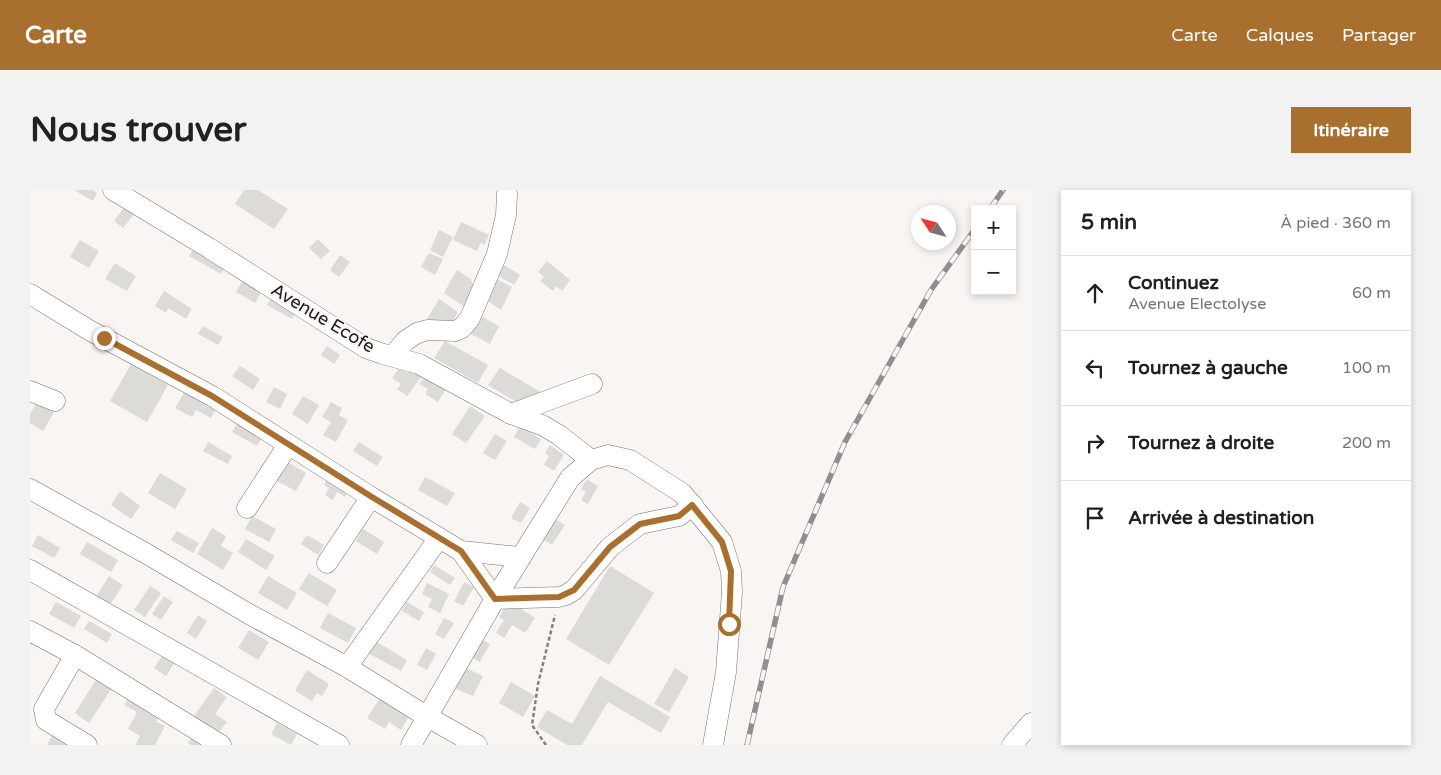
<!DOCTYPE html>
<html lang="fr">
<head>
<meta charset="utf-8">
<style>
  :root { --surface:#fff; --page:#f2f2f2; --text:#202124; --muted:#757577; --line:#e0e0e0; --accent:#a96f2f }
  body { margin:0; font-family:"Varela Round",sans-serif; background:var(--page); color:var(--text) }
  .controls { position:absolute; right:15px; top:15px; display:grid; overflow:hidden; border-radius:0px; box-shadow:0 2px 8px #0003 }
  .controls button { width:45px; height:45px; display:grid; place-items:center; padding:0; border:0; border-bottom:1px solid var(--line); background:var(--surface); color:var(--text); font:25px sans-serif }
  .compass { position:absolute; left:881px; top:15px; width:45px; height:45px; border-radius:50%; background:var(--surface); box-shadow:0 2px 8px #0003; rotate:306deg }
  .stop { position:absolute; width:15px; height:15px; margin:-11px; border:4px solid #a96f2f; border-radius:50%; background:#fff }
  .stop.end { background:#a96f2f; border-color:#fff; box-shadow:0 1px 5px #0008 }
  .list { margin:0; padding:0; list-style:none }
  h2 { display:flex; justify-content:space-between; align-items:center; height:65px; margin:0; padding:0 20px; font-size:21px }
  h2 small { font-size:16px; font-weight:400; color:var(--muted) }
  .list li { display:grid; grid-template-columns:32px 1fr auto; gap:15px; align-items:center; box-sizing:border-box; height:75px; padding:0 20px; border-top:1px solid var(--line) }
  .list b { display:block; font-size:19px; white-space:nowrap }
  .list p { margin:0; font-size:16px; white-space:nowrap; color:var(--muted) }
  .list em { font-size:16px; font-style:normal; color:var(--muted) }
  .icon { flex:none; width:28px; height:28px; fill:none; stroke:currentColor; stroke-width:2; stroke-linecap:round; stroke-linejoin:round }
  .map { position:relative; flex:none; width:1001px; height:555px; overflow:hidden; border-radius:0px }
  header { display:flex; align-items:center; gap:30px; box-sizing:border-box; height:70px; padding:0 25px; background:var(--accent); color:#fff }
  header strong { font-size:24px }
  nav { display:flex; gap:28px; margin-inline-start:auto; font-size:18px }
  .intro { display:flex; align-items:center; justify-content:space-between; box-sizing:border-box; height:120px; padding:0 30px }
  h1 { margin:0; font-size:35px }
  .button { padding:12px 22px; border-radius:0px; background:var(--accent); color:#fff; font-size:18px; font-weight:700 }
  main { display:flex; gap:30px; padding:0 30px }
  aside { flex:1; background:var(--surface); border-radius:0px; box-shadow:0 2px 8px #0003 }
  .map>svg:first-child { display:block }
</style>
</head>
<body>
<header>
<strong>Carte</strong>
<nav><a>Carte</a><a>Calques</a><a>Partager</a></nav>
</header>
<div class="intro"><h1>Nous trouver</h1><a class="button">Itinéraire</a></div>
<main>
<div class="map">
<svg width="1001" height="555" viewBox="0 0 1001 555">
  <rect width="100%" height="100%" fill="#f8f5f2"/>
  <!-- building -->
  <g fill="#dddbd8">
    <path d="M44 0H63L67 3 63 11Z"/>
    <path d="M214 0H228L258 19 244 39 205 14Z"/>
    <path d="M95 16 105 23 93 38 84 31Z"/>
    <path d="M431 32 459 45 454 55 451 52 447 61 423 50Z"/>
    <path d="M409 40 423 47 413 67 400 60Z"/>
    <path d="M288 49 300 61 291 69 279 58Z"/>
    <path d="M50 50 69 61 59 78 40 67Z"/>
    <path d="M164 58 196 76 191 84 159 66Z"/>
    <path d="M399 63 413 69 405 85 391 77Z"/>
    <path d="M310 65 320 72 309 87 300 80Z"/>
    <path d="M517 71 540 90 532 101 526 96 523 101 510 91 514 87 508 82Z"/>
    <path d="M85 73 106 86 97 101 75 89Z"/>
    <path d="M471 73 490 85 484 95 465 84Z"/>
    <path d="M427 80 441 89 445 101 436 118 414 103Z"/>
    <path d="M463 87 482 97 471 120 452 107Z"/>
    <path d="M214 88 233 99 225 113 206 102Z"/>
    <path d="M134 101 162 119 156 129 138 118 136 123 125 116Z"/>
    <path d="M243 106 268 120 262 129 237 115Z"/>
    <path d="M409 109 428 122 419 138 393 136Z"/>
    <path d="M451 126 469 136 460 154 441 144Z"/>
    <path d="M173 136 193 147 188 155 168 144Z"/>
    <path d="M415 151 458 175 448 193 404 168Z"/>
    <path d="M297 156 310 165 304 174 291 165Z"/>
    <path d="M101 174 138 195 117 232 80 211Z"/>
    <path d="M210 176 230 189 223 200 202 186Z"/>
    <path d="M369 178 377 183 380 180 391 187 377 206 367 199 371 194 362 188Z"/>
    <path d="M470 178 514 204 491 215 458 195Z"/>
    <path d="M395 186 416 199 408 212 395 204 398 199 389 194Z"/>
    <path d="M244 197 257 204 250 219 236 212Z"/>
    <path d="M157 198 188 215 181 228 166 220 162 227 145 218Z"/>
    <path d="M273 206 289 215 278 234 262 224Z"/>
    <path d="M7 212 24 222 13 241 0 233V224Z"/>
    <path d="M301 212 312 218 309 225 318 230 306 252 293 245 301 232 292 227Z"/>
    <path d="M440 216 455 226 436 253 422 244Z"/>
    <path d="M208 232 233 246 227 256 202 242Z"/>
    <path d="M490 236 511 249 505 259 484 247Z"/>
    <path d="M465 244 477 251 465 270 453 263Z"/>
    <path d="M178 252 202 266 198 274 173 261Z"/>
    <path d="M329 252 353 267 347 276 323 261Z"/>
    <path d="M520 255 534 265 524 281 514 275 519 266 515 263Z"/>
    <path d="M254 270 276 283 266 301 243 289Z"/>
    <path d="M130 283 157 299 145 319 118 303Z"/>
    <path d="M299 285 321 297 315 307 307 302 303 310 295 305 299 298 294 295Z"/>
    <path d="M395 287 425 303 417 316 388 300Z"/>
    <path d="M557 289 568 296 558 314 551 310 556 302 551 299Z"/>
    <path d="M90 301 110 316 101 329 81 315Z"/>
    <path d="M490 312 500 318 491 333 481 328Z"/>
    <path d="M222 326 246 339 239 352 215 339Z"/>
    <path d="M520 326 535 335 522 355 512 349Z"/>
    <path d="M182 338 196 346 191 356 203 363 193 380 167 364Z"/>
    <path d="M333 339 354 352 347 364 326 351Z"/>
    <path d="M147 341 169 353 163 363 141 350Z"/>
    <path d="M8 345 30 358 24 368 2 356Z"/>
    <path d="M277 345 294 355 288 365 271 354Z"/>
    <path d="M216 349 245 366 236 380 208 362Z"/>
    <path d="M57 352 88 370 81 382 50 364Z"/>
    <path d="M404 375 425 388 420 395 400 382Z"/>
    <path d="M580 376 624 403 579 475 536 449Z"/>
    <path d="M279 383 307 400 297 416 269 399Z"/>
    <path d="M79 386 93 395 79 416 66 407Z"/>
    <path d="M238 386 267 403 257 420 228 403Z"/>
    <path d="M434 392 444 397 433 416 424 411Z"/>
    <path d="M397 393 419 404 410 423 398 417 402 409 392 404Z"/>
    <path d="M120 396 131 403 115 427 104 420Z"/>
    <path d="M134 406 143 412 131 430 122 424Z"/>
    <path d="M479 411 505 428 495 443 482 435 474 448 466 443 474 430 469 427Z"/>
    <path d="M26 412 51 426 44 438 19 424Z"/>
    <path d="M377 412 394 422 389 431 372 421Z"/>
    <path d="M298 423 326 438 318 453 290 438Z"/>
    <path d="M168 425 177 431 166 449 157 443Z"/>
    <path d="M414 428 424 433 414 449 405 444Z"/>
    <path d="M59 431 82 444 77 453 54 439Z"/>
    <path d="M219 440 239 452 228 470 208 458Z"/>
    <path d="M449 448 460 454 450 472 440 466Z"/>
    <path d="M345 451 377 470 371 481 338 463Z"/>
    <path d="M396 458 406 464 397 480 387 475Z"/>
    <path d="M135 461 147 469 136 486 124 478Z"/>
    <path d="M434 477 453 486 443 506 424 498Z"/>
    <path d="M645 478 659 487 639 522 624 514Z"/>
    <path d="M277 480 299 494 292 506 287 503 282 511 265 501Z"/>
    <path d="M570 486 640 527 631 543 578 512 552 555H537L507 537 517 520 542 534Z"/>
    <path d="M67 488 82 498 59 533 45 523Z"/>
    <path d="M481 492 505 506 493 527 469 513Z"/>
    <path d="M184 498 197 507 185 524 197 532 188 543 164 526Z"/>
    <path d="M350 508 379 526 371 540 359 532 355 539 337 528Z"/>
    <path d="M98 509 129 526 126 532 135 536 125 555H105L110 546 98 539 107 522 94 515Z"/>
    <path d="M247 533 267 544 261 555 241 544Z"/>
    <path d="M22 545 40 555H17Z"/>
    <path d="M163 545 174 551 171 555H161L158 553Z"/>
  </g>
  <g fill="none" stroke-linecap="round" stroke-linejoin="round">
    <!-- minor casing -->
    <g stroke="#757370" stroke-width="21">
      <g id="minor">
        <path d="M83 0 179 58 336 158 353 164 389 174 481 224 512 235 529 245 561 270"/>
        <path d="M0 104 59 140 182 206 341 307 431 361 490 367"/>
        <path d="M363 166 375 151 387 143 398 140 425 141 432 138 440 128 467 64 476 25 477 4"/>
        <path d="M0 201 25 211"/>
        <path d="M481 224 562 194"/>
        <path d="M0 299 117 364 219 424 317 477 396 526 447 555"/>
        <path d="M217 318 258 255"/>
        <path d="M431 361 465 409 529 407 536 405 544 400 580 357 610 334 649 326 663 315"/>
        <path d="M297 373 341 307"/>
        <path d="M0 380 309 555"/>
        <path d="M0 441 45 465 191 555"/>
        <path d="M45 465 14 519 16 530 57 555"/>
        <path d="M317 477 409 348"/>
        <path d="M381 555 465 409 540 288 561 270 578 265 600 270 652 303 692 352 701 381 702 402 696 482 683 555"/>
        <path d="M982 555 1001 533"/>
      </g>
    </g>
    <!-- path -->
    <path stroke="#83817f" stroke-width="2.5" stroke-dasharray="4 2.5" stroke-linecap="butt" d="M516 555 502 535 508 494 525 425"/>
    <!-- minor -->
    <use href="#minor" stroke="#fff" stroke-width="20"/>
    <!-- rail casing -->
    <g stroke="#918f8d" stroke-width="5.5">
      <g id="rail">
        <path d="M960 19 973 0"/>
        <path d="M717 555 753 397 815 252 901 100 945 39"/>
      </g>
    </g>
    <!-- rail -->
    <use href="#rail" stroke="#f8f5f2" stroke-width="4" stroke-dasharray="11" stroke-linecap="butt"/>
  </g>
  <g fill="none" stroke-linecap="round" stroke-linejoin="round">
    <!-- route -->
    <path stroke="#a96f2f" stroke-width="6" d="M74 148 182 206 342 307 431 361 465 409 529 407 544 400 580 357 610 334 649 326 662 315 692 352 701 381 699 434"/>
  </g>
  <g text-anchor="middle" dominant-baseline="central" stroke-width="4" stroke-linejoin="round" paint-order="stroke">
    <!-- street labels -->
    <g font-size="18" fill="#1a1918" stroke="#f8f5f2">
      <text transform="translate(293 128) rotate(31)">Avenue Ecofe</text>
    </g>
  </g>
</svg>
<div class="controls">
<button>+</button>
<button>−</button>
</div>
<svg class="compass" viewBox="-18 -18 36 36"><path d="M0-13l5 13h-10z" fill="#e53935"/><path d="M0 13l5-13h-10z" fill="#757577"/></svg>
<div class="stop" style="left:699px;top:434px"></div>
<div class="stop end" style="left:74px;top:148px"></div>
</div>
<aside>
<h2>5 min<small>À pied · 360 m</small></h2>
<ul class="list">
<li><svg class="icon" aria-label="ahead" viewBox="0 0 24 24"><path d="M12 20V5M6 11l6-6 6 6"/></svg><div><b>Continuez</b><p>Avenue Electolyse</p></div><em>60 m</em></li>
<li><svg class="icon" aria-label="left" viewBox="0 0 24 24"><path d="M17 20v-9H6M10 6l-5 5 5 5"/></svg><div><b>Tournez à gauche</b></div><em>100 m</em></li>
<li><svg class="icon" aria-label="right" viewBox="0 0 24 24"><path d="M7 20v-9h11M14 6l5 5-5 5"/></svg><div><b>Tournez à droite</b></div><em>200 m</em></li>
<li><svg class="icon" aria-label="arrive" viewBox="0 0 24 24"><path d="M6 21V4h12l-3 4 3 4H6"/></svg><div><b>Arrivée à destination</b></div></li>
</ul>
</aside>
</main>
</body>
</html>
